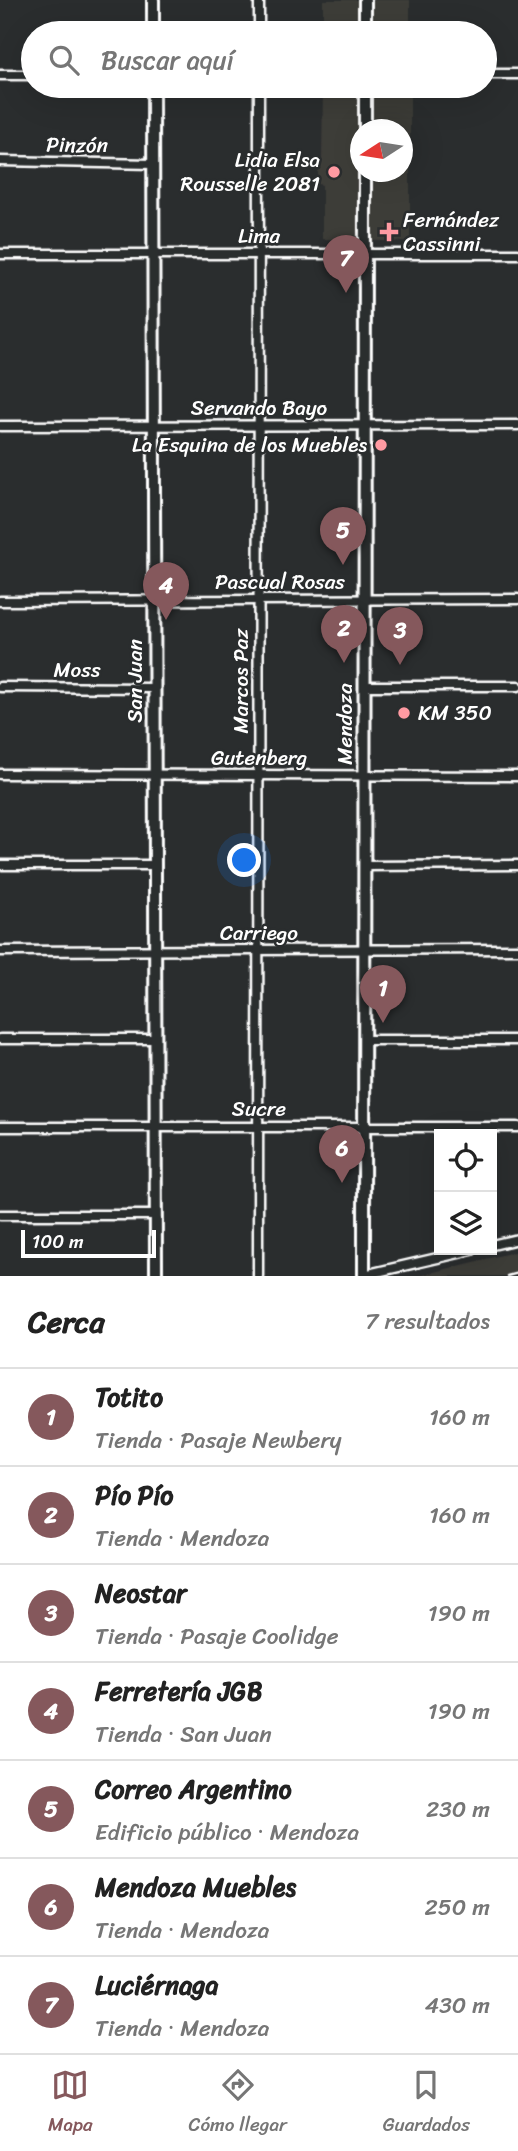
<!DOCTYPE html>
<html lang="es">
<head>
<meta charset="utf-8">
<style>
  :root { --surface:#fff; --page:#f6f6f6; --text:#222; --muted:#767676; --line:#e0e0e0; --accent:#85585c }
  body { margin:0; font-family:Sriracha,sans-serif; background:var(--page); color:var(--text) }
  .controls { position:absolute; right:21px; bottom:21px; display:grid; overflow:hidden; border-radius:0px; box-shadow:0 7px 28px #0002 }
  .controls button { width:63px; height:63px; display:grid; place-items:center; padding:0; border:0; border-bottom:2px solid var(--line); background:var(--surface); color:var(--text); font:35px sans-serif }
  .compass { position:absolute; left:350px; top:119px; width:63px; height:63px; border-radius:50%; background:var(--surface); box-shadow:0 7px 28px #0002; rotate:258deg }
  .scale { position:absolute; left:21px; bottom:18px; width:135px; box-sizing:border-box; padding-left:7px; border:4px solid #fff; border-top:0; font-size:19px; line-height:24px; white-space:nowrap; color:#fff; -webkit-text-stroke:5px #2a2d2e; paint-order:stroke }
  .you { position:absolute; left:245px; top:861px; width:24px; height:24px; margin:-18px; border:5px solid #fff; border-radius:50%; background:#1a73e8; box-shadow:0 0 0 10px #1a73e833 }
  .badge { display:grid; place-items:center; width:46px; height:46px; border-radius:50%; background:var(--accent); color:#fff; font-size:23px; font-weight:700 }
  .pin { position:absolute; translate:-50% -58px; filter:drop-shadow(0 2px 4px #0008) }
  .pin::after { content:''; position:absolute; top:37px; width:24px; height:21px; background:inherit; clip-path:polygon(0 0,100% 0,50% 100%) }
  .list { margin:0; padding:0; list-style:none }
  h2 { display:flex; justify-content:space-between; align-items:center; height:91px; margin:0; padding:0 28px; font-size:30px }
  h2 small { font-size:23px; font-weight:400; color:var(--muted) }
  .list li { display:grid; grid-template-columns:46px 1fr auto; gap:21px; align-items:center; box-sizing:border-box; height:98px; padding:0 28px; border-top:2px solid var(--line) }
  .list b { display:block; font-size:26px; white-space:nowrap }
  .list p { margin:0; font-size:23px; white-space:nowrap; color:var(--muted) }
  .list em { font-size:23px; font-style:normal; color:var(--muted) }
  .icon { flex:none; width:38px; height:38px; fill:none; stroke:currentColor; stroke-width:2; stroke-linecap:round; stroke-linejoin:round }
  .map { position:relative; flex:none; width:518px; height:1276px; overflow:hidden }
  .search { position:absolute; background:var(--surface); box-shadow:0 7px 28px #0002; left:21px; right:21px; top:21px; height:77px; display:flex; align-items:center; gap:18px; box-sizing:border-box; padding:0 24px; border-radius:38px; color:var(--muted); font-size:26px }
  .sheet { height:777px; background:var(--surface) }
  nav { display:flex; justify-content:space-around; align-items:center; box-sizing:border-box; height:98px; border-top:2px solid var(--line); background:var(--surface); font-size:19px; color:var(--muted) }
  nav a { display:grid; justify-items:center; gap:4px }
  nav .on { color:var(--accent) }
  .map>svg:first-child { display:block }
</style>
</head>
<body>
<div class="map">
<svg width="518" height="1276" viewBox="0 0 518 1276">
  <rect width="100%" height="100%" fill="#2a2d2e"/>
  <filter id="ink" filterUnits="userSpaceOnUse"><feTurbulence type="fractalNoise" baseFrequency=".0143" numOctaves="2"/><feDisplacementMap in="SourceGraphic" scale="14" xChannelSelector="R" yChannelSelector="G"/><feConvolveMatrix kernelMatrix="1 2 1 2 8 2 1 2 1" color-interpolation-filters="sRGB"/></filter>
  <g filter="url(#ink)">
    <!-- built -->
    <g fill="#3e3c39" fill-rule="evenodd">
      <rect x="323" y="0" width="87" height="33"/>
      <path d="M323 86H410V242L322 239V185L318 184V161L322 160ZM360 130H402V172H360Z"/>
      <path d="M518 1251V1276H418Z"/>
    </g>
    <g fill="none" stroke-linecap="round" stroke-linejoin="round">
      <!-- minor casing -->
      <g stroke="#fff" stroke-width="13">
        <g id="minor">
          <path d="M259 0V33"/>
          <path d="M485 74H518"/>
          <path d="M0 75H33"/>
          <path d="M0 161 153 164"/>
          <path d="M0 254H518"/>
          <path d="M0 426 518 425"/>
          <path d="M0 601 518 599"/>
          <path d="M364 686H518"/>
          <path d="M0 687 154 688"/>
          <path d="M0 774 518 776"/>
          <path d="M0 865H155"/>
          <path d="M364 866 518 865"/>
          <path d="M0 951 518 949"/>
          <path d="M0 1039H155"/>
          <path d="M364 1040H518"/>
          <path d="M0 1127H518"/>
          <path d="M0 1215H156"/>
          <path d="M492 1245 518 1239"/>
          <path d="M364 1275 472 1250"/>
          <path d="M258 1276 259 86"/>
        </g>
      </g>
      <!-- secondary casing -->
      <g stroke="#fff" stroke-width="16">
        <g id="secondary">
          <path d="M153 0V33"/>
          <path d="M365 33V0"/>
          <path d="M153 86 156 1276"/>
          <path d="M365 130V86"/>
          <path d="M364 1276 365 172"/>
        </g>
      </g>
      <!-- minor -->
      <use href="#minor" stroke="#2a2d2e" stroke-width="8"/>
      <!-- secondary -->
      <use href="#secondary" stroke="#2a2d2e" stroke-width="10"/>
      <!-- rail -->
      <path stroke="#fff" stroke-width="2.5" d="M507 1276 518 1273"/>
    </g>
  </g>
  <!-- markers -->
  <g fill="#ff9aa2" stroke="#2a2d2e" stroke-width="2.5">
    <circle cx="334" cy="172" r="7"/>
    <path d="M385.5 221.5h7v7h7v7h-7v7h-7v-7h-7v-7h7z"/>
    <circle cx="381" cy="445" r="7"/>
    <circle cx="404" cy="713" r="7"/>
  </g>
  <g text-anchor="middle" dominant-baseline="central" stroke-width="5" stroke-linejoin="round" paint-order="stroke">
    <!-- street labels -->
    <g font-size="21" fill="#fff" stroke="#2a2d2e">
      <text transform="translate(77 145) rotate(1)">Pinzón</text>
      <text x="259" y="236">Lima</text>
      <text x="259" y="408">Servando Bayo</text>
      <text x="280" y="582">Pascual Rosas</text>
      <text x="77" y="670">Moss</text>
      <text transform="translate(135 681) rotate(-90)">San Juan</text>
      <text transform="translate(241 681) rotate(-90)">Marcos Paz</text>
      <text transform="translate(345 724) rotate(-90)">Mendoza</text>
      <text x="259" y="758">Gutenberg</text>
      <text x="259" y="933">Carriego</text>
      <text x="259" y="1109">Sucre</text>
    </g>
    <!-- poi labels -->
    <g font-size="21" fill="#fff" stroke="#2a2d2e" text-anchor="end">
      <text x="320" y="160">Lidia Elsa<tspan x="320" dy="24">Rousselle 2081</tspan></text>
      <text x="403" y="220" text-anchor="start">Fernández<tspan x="403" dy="24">Cassinni</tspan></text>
      <text x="367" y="445">La Esquina de los Muebles</text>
      <text x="418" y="713" text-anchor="start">KM 350</text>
    </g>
  </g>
</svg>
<div class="controls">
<button><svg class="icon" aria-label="locate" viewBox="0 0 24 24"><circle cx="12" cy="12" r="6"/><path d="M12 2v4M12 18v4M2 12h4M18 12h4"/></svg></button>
<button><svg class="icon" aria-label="layers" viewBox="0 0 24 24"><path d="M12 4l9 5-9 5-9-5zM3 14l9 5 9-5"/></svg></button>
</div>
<svg class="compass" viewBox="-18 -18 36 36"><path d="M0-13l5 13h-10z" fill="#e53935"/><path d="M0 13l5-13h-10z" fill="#767676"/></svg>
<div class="scale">100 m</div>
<div class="you"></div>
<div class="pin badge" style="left:383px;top:1023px">1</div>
<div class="pin badge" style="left:344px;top:663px">2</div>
<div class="pin badge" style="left:400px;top:665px">3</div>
<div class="pin badge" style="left:166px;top:620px">4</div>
<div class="pin badge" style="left:343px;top:565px">5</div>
<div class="pin badge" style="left:342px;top:1183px">6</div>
<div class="pin badge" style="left:346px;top:293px">7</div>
<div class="search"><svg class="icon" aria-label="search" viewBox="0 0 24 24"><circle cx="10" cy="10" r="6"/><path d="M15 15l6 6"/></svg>Buscar aquí</div>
</div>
<section class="sheet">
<h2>Cerca<small>7 resultados</small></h2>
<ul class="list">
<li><span class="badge">1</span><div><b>Totito</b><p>Tienda · Pasaje Newbery</p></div><em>160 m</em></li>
<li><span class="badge">2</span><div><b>Pío Pío</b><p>Tienda · Mendoza</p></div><em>160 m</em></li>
<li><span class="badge">3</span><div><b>Neostar</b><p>Tienda · Pasaje Coolidge</p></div><em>190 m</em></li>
<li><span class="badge">4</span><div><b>Ferretería JGB</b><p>Tienda · San Juan</p></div><em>190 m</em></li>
<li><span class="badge">5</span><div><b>Correo Argentino</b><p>Edificio público · Mendoza</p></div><em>230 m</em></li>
<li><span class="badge">6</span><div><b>Mendoza Muebles</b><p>Tienda · Mendoza</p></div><em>250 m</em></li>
<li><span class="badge">7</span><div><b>Luciérnaga</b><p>Tienda · Mendoza</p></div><em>430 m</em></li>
</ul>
</section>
<nav>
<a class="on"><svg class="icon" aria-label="map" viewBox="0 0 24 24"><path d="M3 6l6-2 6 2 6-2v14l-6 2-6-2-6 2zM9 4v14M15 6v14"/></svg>Mapa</a>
<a><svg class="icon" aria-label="directions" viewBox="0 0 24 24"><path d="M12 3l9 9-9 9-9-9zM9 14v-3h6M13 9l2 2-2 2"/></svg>Cómo llegar</a>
<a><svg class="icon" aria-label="saved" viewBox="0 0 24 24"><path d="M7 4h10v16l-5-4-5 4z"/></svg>Guardados</a>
</nav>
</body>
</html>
